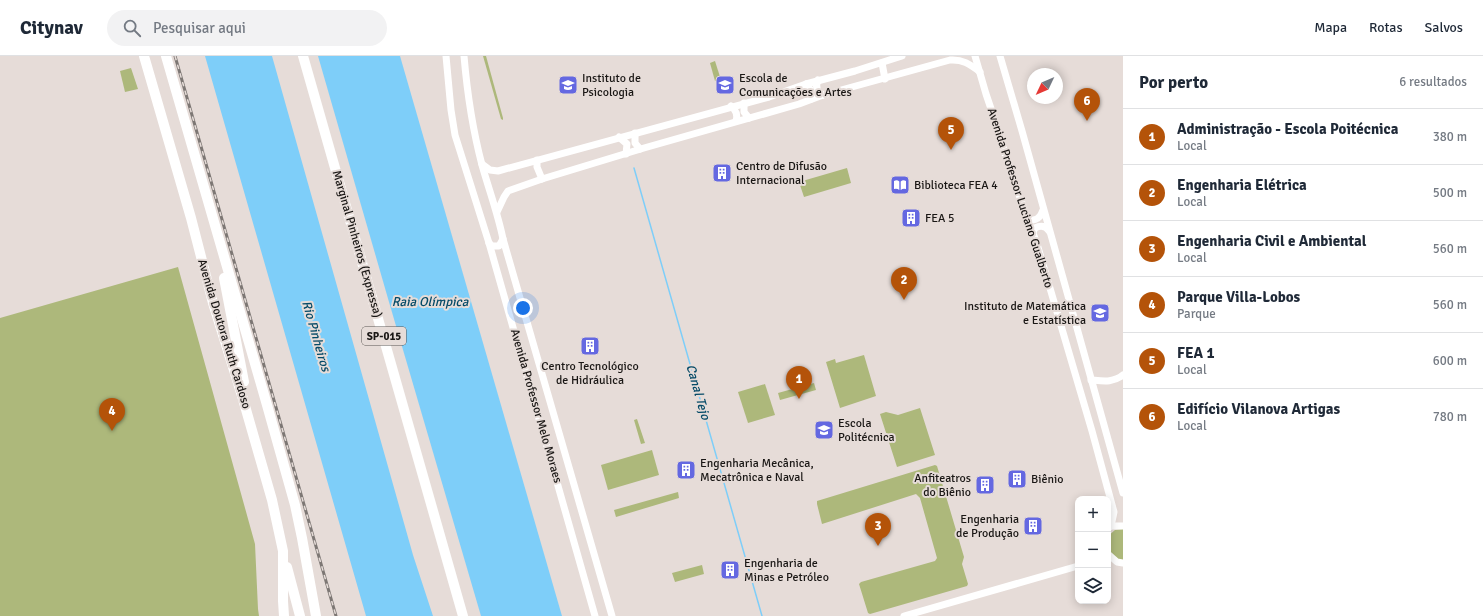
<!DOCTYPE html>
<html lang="pt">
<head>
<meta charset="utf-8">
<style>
  :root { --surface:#fff; --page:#f2f2f3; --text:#1f2937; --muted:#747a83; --line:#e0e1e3; --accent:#b45309 }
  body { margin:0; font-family:Signika,sans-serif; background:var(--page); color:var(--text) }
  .controls { position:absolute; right:12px; bottom:12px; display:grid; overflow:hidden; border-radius:8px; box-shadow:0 2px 10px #0003 }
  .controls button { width:36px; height:36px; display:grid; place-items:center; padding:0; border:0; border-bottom:1px solid var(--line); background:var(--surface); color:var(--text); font:20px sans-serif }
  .compass { position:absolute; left:1027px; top:12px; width:36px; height:36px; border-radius:50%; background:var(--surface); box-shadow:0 2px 10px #0003; rotate:226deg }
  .you { position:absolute; left:523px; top:252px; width:14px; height:14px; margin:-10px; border:3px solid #fff; border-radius:50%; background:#1a73e8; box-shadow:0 0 0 6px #1a73e833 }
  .badge { display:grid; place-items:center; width:26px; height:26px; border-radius:50%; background:var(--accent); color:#fff; font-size:13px; font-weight:700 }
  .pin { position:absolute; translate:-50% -33px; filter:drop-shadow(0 1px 2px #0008) }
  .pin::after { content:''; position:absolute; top:21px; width:14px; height:12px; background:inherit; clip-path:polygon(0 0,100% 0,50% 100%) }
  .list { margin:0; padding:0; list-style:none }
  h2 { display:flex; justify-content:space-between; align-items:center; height:52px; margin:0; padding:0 16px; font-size:17px }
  h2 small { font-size:13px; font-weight:400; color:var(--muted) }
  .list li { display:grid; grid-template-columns:26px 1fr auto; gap:12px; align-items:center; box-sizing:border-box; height:56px; padding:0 16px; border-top:1px solid var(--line) }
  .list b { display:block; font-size:15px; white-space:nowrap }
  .list p { margin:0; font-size:13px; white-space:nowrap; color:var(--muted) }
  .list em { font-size:13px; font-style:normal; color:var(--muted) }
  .icon { flex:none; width:22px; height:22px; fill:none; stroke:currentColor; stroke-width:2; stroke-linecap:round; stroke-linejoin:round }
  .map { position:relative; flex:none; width:1123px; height:560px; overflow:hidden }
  header { display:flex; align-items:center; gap:24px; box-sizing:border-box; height:56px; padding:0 20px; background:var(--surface); border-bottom:1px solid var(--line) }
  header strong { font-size:19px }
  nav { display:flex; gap:22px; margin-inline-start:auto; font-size:14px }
  .search { width:280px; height:36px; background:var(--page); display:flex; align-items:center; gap:10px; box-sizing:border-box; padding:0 14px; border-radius:22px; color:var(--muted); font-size:15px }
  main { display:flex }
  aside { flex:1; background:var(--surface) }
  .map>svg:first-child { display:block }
</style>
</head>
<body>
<header>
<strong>Citynav</strong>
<div class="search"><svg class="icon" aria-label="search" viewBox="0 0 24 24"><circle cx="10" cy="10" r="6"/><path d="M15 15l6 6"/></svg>Pesquisar aqui</div>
<nav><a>Mapa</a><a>Rotas</a><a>Salvos</a></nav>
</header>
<main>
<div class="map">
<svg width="1123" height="560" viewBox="0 0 1123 560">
  <rect width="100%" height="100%" fill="#e6dcd8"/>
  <!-- green -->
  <g fill="#adb87b">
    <path d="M483 0H486L503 62V64L501 63Z"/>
    <path d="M715 5 721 24 715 25 710 7Z"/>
    <path d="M131 12 138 33 125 36 120 15Z"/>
    <path d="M847 112 851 127 804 141 799 126Z"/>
    <path d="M178 211 255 488 258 553 259 560H0V262Z"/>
    <path d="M864 299 876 340 840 352 826 306 835 303 836 307Z"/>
    <path d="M814 327 816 334 780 344 778 337Z"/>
    <path d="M765 328 775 359 748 367 738 336Z"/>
    <path d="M920 352 935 399 897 411 880 358 886 356 898 359Z"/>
    <path d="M637 363 645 387 641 388 634 364Z"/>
    <path d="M652 394 659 419 608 434 601 409Z"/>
    <path d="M935 409 937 410 964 501 962 508 968 528 967 530 870 558 868 557 859 528 861 526 935 505 937 502 920 442 916 438 822 468 817 448V445Z"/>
    <path d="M678 436 679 442 616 461 614 454Z"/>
    <path d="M1123 473V504L1118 503 1109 496 1108 480 1115 474Z"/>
    <path d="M702 509 704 518 675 526 672 517Z"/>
  </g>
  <!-- water -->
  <g fill="#7ecef9">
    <path d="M205 0H272L413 499 433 560H366Z"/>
    <path d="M318 0H400L562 560H481L389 246Z"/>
  </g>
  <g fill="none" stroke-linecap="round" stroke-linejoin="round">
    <!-- stream -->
    <path stroke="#7ecef9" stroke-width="1.5" d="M634 112 762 560"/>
    <!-- minor -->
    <g stroke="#fff" stroke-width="7">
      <path d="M446 0 451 54 455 79 489 187 595 560"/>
      <path d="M464 0C467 35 473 75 482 109 489 134 498 158 503 183L612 560"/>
      <path d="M975 0 986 38 1001 82 1007 106 1037 188 1092 375 1114 456 1111 470"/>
      <path d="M1000 0 1022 75 1123 437"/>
      <path d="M882 7 885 23"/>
      <path d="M818 24C815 31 817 36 823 39"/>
      <path d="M806 28 810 33 811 43"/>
      <path d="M744 47V56L749 62"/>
      <path d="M731 50C736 54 738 59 736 65"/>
      <path d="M635 77V87L640 93"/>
      <path d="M619 81 627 88 626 98"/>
      <path d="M537 104V111L542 123"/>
      <path d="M482 108 490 114 498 115 769 41 806 28 855 15 902 0"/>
      <path d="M497 156 504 141 508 135 542 123 644 92 799 48 823 39 950 4C962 3 970 8 980 16"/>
      <path d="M1028 163C1036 166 1041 161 1043 154"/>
      <path d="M1033 176 1035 172C1041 169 1046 170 1049 175"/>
      <path d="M489 187 492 190H499L503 183"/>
      <path d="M1091 324C1103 325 1113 327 1123 319"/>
      <path d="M1108 472 1111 470H1123"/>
      <path d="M1108 498 1117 506 1123 507"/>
      <path d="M904 560 1078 510"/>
    </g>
    <!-- highway -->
    <g stroke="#fff" stroke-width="10">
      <path d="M144 0 191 162 213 247 243 343 272 444 283 495V545L284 560"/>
      <path d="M166 0 267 349 295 449 302 482 316 560"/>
      <path d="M303 0 463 560"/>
      <path d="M224 222 244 326"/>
      <path d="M287 511 300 560"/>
    </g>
    <!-- rail casing -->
    <g stroke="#7d7774" stroke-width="3">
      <path id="rail" d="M175 0 336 560"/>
    </g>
    <!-- rail -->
    <use href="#rail" stroke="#e6dcd8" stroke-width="1.5" stroke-dasharray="4.5" stroke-linecap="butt"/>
  </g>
  <!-- icons -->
  <defs>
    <g id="university-square" transform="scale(1)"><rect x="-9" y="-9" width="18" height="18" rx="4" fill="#6468e1" stroke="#e6dcd8"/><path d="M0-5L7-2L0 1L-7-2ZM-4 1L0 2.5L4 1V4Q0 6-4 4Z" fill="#fff"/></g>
    <g id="building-square" transform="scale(1)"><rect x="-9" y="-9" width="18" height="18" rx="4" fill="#6468e1" stroke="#e6dcd8"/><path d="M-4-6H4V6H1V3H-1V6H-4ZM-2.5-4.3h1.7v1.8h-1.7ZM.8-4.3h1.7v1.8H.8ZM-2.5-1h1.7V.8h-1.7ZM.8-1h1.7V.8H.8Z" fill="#fff"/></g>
    <g id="library-square" transform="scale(1)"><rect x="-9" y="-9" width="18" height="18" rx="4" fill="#6468e1" stroke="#e6dcd8"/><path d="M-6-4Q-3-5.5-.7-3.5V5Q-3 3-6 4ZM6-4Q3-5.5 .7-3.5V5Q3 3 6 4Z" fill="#fff"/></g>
  </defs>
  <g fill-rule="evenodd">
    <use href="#university-square" x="568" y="29"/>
    <use href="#university-square" x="725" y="29"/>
    <use href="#building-square" x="722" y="117"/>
    <use href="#library-square" x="900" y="129"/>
    <use href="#building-square" x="911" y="162"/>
    <use href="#university-square" x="1100" y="257"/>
    <use href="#building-square" x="590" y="290"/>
    <use href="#university-square" x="824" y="374"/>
    <use href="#building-square" x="686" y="414"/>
    <use href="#building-square" x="1017" y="423"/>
    <use href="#building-square" x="985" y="429"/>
    <use href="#building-square" x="1033" y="470"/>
    <use href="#building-square" x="730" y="514"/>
  </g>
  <g text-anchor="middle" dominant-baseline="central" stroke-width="4" stroke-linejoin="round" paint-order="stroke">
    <!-- shield labels -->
    <rect fill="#e6dcd8" stroke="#575250" stroke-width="1" x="362" y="271" width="44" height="18" rx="3"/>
    <g font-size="11" font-weight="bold" fill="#1a1715">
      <text x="384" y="280">SP-015</text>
    </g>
    <!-- poi labels -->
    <g font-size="12" fill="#1a1715" stroke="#e6dcd8" text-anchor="start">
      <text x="582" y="22">Instituto de<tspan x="582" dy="14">Psicologia</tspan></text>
      <text x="739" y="22">Escola de<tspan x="739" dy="14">Comunicações e Artes</tspan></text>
      <text x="736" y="110">Centro de Difusão<tspan x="736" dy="14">Internacional</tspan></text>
      <text x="914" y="129">Biblioteca FEA 4</text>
      <text x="925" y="162">FEA 5</text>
      <text x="1086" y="250" text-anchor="end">Instituto de Matemática<tspan x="1086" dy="14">e Estatística</tspan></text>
      <text x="590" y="310" text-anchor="middle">Centro Tecnológico<tspan x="590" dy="14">de Hidráulica</tspan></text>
      <text x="838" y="367">Escola<tspan x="838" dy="14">Politécnica</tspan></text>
      <text x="700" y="407">Engenharia Mecânica,<tspan x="700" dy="14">Mecatrônica e Naval</tspan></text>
      <text x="971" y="422" text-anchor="end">Anfiteatros<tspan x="971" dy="14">do Biênio</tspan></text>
      <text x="1031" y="423">Biênio</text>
      <text x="1019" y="463" text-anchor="end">Engenharia<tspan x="1019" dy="14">de Produção</tspan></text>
      <text x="744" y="507">Engenharia de<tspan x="744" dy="14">Minas e Petróleo</tspan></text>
    </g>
    <!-- street labels -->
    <g font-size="12" fill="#1a1715" stroke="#e6dcd8">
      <text transform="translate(1020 142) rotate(72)">Avenida Professor Luciano Gualberto</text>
      <text transform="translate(357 188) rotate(74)">Marginal Pinheiros (Expressa)</text>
      <text transform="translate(224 278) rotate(73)">Avenida Doutora Ruth Cardoso</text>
      <text transform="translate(536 350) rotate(74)">Avenida Professor Melo Moraes</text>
    </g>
    <!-- water labels -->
    <g font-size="13" font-style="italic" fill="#054a67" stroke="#e6dcd8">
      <text x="430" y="246">Raia Olímpica</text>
      <text transform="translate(316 280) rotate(74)">Rio Pinheiros</text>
      <text transform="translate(698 336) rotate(74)">Canal Tejo</text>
    </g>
  </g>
</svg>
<div class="controls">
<button>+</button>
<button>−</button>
<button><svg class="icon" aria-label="layers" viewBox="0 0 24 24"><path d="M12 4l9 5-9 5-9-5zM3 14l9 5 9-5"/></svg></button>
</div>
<svg class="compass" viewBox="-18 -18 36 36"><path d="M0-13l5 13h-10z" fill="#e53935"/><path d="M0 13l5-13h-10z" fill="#747a83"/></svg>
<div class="you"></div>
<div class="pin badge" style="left:799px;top:343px">1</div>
<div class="pin badge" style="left:904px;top:244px">2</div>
<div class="pin badge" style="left:878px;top:490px">3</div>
<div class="pin badge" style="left:112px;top:375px">4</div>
<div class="pin badge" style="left:951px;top:94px">5</div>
<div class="pin badge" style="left:1087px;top:65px">6</div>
</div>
<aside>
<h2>Por perto<small>6 resultados</small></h2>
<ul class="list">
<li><span class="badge">1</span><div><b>Administração - Escola Poitécnica</b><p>Local</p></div><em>380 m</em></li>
<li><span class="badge">2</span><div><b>Engenharia Elétrica</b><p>Local</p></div><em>500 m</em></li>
<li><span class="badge">3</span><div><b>Engenharia Civil e Ambiental</b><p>Local</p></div><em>560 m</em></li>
<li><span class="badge">4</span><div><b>Parque Villa-Lobos</b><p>Parque</p></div><em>560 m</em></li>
<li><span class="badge">5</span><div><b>FEA 1</b><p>Local</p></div><em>600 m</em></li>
<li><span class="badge">6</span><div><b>Edifício Vilanova Artigas</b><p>Local</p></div><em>780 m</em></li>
</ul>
</aside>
</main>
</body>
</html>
